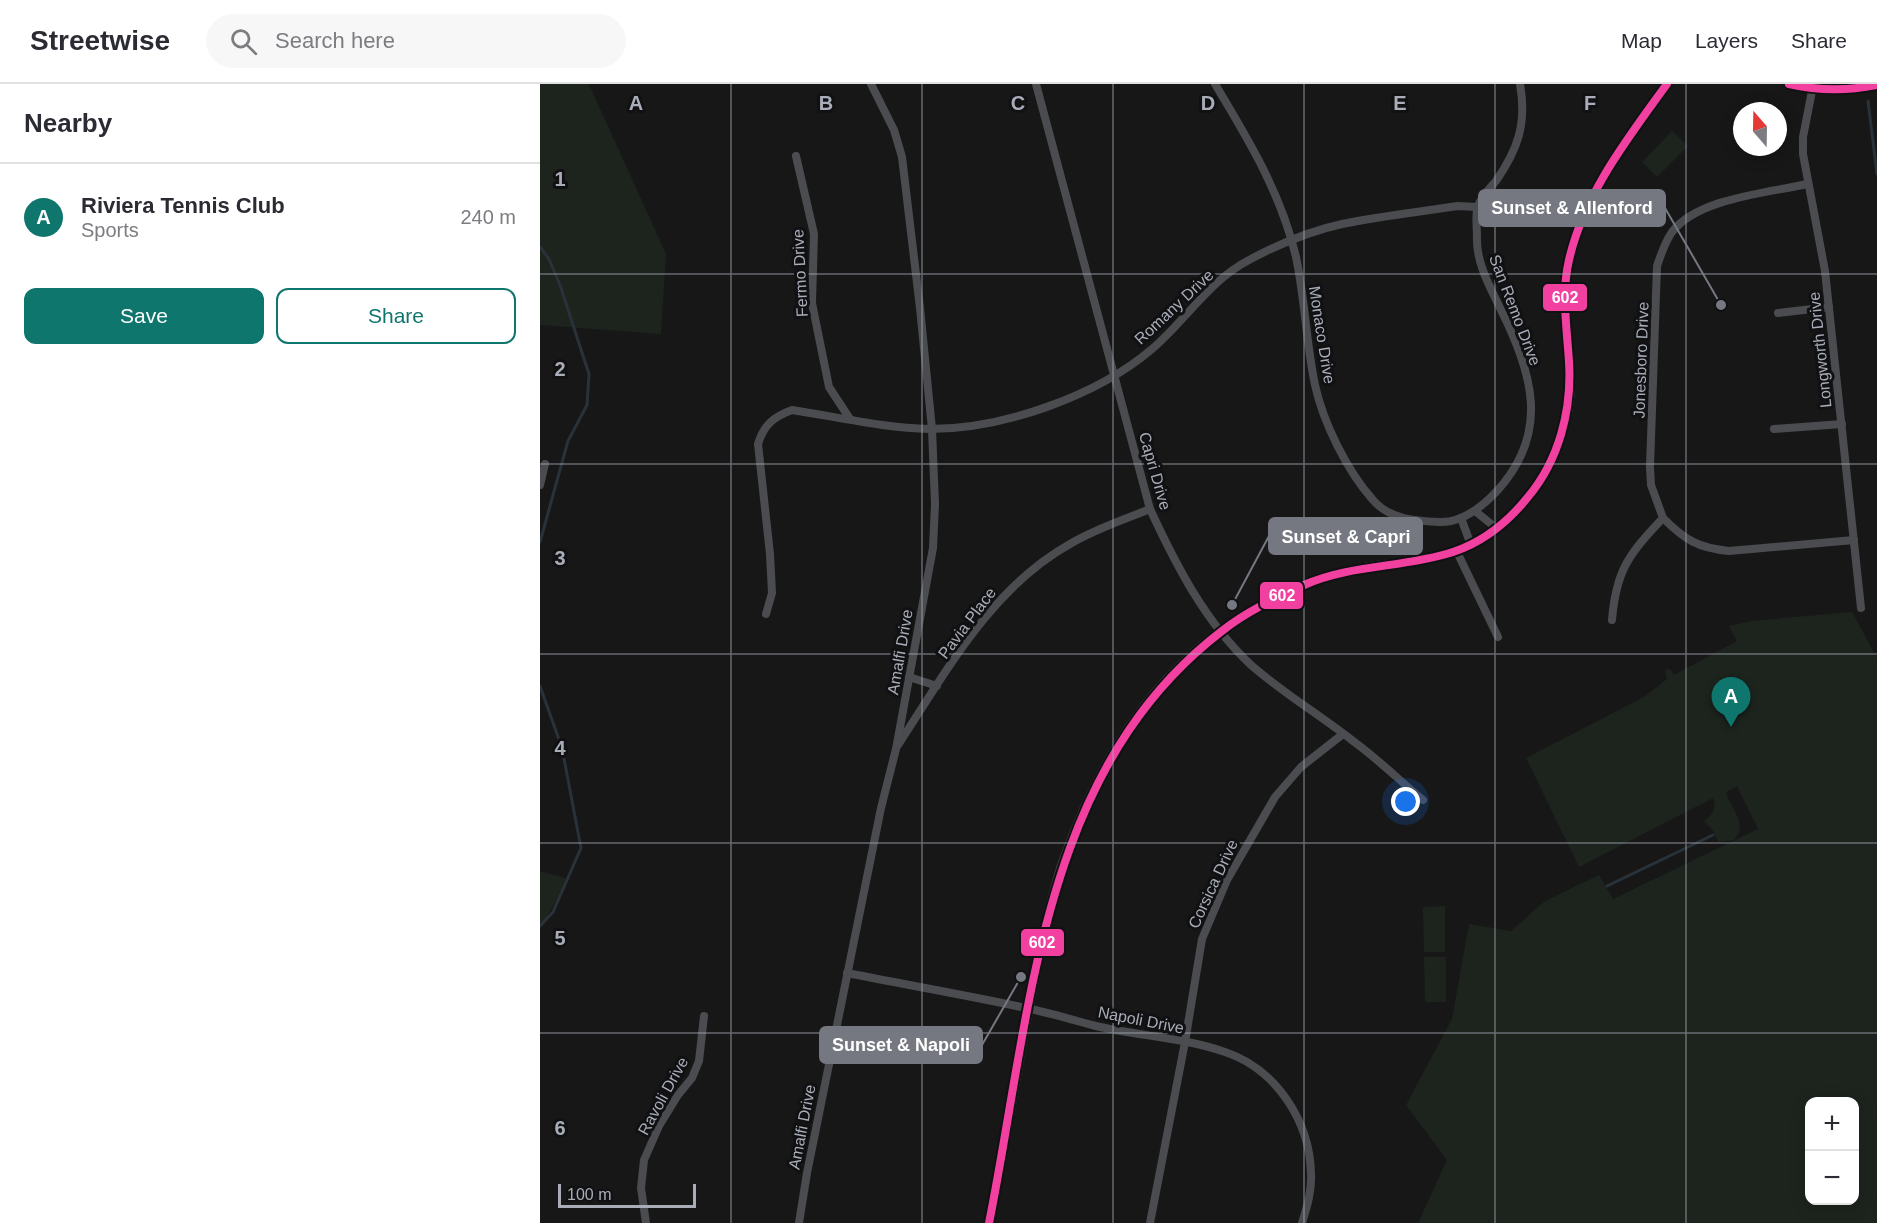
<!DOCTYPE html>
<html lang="en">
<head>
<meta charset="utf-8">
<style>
  :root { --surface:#fff; --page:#f7f7f7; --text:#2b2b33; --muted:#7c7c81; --line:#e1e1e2; --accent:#0f766e }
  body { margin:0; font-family:Arial,sans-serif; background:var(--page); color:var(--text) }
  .controls { position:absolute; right:18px; bottom:18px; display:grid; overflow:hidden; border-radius:12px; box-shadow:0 3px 15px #0003 }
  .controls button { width:54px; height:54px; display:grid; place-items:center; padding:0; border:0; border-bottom:2px solid var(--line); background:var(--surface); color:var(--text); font:30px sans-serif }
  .compass { position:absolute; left:1193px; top:18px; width:54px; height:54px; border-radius:50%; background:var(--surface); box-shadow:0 3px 15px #0003; rotate:340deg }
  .scale { position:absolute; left:18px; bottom:15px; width:138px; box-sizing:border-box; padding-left:6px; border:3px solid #a8adb8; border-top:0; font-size:16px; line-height:21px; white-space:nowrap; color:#a8adb8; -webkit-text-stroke:4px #111113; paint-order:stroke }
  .you { position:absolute; left:866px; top:718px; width:21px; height:21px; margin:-15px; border:4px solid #fff; border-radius:50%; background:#1a73e8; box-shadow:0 0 0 9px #1a73e833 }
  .badge { display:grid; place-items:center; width:39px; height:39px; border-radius:50%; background:var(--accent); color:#fff; font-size:20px; font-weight:700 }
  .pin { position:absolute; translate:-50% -50px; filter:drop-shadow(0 2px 3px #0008) }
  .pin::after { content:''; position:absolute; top:32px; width:21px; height:18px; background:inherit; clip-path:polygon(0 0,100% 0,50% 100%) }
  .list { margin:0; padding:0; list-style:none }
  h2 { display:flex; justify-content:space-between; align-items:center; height:78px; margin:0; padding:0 24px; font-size:26px }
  h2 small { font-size:20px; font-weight:400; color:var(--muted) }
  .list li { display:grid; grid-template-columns:39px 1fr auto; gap:18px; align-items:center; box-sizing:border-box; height:108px; padding:0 24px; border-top:2px solid var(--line) }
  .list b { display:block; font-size:22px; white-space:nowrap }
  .list p { margin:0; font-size:20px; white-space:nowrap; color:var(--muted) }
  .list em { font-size:20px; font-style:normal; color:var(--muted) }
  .actions { display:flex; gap:12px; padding:18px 24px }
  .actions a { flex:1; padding:14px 0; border:2px solid var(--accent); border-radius:12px; text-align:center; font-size:21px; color:var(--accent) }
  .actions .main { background:var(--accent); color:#fff }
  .icon { flex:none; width:33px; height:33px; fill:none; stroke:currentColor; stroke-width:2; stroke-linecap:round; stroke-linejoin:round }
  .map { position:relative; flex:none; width:1337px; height:1139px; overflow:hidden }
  header { display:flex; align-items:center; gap:36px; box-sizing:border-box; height:84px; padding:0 30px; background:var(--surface); border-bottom:2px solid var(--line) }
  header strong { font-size:28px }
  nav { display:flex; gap:33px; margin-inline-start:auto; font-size:21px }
  .search { width:420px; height:54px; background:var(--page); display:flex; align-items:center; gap:15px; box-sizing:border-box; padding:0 21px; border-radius:33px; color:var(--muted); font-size:22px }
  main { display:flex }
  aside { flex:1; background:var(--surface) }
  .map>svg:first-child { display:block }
</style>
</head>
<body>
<header>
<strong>Streetwise</strong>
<div class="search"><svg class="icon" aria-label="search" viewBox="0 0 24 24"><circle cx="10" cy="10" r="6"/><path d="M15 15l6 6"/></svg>Search here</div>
<nav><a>Map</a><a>Layers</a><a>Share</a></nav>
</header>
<main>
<aside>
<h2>Nearby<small></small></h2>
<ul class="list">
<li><span class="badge">A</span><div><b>Riviera Tennis Club</b><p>Sports</p></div><em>240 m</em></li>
</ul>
<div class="actions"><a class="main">Save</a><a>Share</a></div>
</aside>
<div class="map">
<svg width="1337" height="1139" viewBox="0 0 1337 1139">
  <rect width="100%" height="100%" fill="#171717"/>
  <!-- green -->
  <g fill="#1d241e" fill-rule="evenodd">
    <path d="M0 0H48L52 7 126 170 121 250 0 241Z"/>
    <path d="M1132 47 1148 62 1117 93 1102 78Z"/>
    <path d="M1312 528 1337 574V1139H878L907 1076 866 1021 912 935 929 840 971 847 1005 817 1059 791 1073 815 1218 745 1197 702 1186 708C1191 726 1209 739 1194 756L1178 758 1172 745 1164 737C1172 732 1177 724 1173 714L1039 783 986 674 1104 613 1127 595 1125 586 1127 585 1131 586 1134 591 1197 557 1189 542 1211 537ZM1270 1018H1314V1116H1270Z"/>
    <path d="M0 787 29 795 0 844Z"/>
    <path d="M905 822V868H884L883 823Z"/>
    <path d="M884 873H906V918H885Z"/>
  </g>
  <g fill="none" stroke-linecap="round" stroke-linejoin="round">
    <!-- stream -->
    <g stroke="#2a3239" stroke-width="3">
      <path d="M1328 17 1337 90"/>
      <path d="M0 163 9 175 20 201 49 290 47 321 28 357 0 458"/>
      <path d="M0 602 22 664 41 764 13 828 0 842"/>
      <path d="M1067 802 1173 751"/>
    </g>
    <!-- minor -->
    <g stroke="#4b4c50" stroke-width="8">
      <path d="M496 0 610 425C636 481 665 538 711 581 743 609 780 631 813 657 838 675 860 697 883 716"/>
      <path d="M675 0C708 55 741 109 756 173 765 215 766 259 775 301 783 338 807 387 833 416 849 435 875 437 899 438 922 439 942 423 957 407 1010 349 993 290 961 226 950 203 936 179 937 153 937 144 935 130 938 122 941 113 950 104 956 97 978 65 987 40 980 0"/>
      <path d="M1272 7 1263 53V70L1285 187 1321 524"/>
      <path d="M256 72 274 150 272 219 289 303 310 335"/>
      <path d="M1238 229 1289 223"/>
      <path d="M1234 345 1302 340"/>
      <path d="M0 401 5 380"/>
      <path d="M935 427 956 444"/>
      <path d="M921 434 931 461"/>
      <path d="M1123 434C1145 456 1158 464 1189 467L1314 456"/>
      <path d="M917 468 958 553"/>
      <path d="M226 530 232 509 230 470 218 360C224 341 233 333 252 326 298 333 344 344 390 345 463 345 557 312 612 265 645 237 670 196 709 176 737 161 770 147 802 140 840 132 879 128 918 122L937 123"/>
      <path d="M1072 536C1076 486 1089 470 1123 434L1111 401 1110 383 1117 182C1121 170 1125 158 1132 148 1158 114 1228 109 1267 100"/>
      <path d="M369 593 397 602"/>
      <path d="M358 661C406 588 451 504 530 460 555 445 583 436 610 425"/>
      <path d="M307 889C367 901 426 911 486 924 511 929 535 937 560 943 601 952 645 954 685 968 736 985 770 1037 771 1090 772 1106 767 1123 762 1139"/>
      <path d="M106 1139 101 1104 104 1076 119 1042 138 1011 152 994 159 977 164 932"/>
      <path d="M259 1139 267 1089 341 724 356 665 393 464 395 420 392 345 380 224 362 73 354 46 331 0"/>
      <path d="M610 1139 645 958 662 855 687 796 735 713 761 683 803 650"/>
    </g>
    <!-- tertiary -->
    <path stroke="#4b4c50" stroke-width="9" d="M1249 0C1282 9 1304 8 1337 1"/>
    <!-- secondary -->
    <path stroke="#4a4a4e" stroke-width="10" d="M449 1139C468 1049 480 957 500 868 507 837 513 806 524 776 569 650 642 547 771 498 854 466 923 496 988 413 1013 381 1032 334 1030 292 1029 253 1020 216 1029 176 1044 109 1088 55 1127 0"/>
    <!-- bus-1 casing -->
    <g stroke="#111113" stroke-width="12">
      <g id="bus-1">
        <path d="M1249 0C1279 7 1307 7 1337 1"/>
        <path d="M449 1139C491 931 499 687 682 547 707 527 736 514 764 501 811 480 864 484 913 468 943 458 968 438 988 413 1019 376 1032 326 1029 278 1027 244 1021 210 1029 176 1044 110 1088 54 1127 0"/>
      </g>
    </g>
    <!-- bus-1 -->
    <use href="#bus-1" stroke="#f240a1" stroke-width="8"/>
  </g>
  <!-- grid -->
  <path fill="none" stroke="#a8adb8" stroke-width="1.5" stroke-opacity="0.55" d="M191 0V1139M382 0V1139M573 0V1139M764 0V1139M955 0V1139M1146 0V1139M0 190H1337M0 380H1337M0 570H1337M0 759H1337M0 949H1337"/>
  <g text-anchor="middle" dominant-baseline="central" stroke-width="6" stroke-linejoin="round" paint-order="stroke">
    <!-- street labels -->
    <g font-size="16" fill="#a8adb8" stroke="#111113">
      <text transform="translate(260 189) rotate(-93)">Fermo Drive</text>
      <text transform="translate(634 223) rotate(-43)">Romany Drive</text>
      <text transform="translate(975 226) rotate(69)">San Remo Drive</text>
      <text transform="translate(782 251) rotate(81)">Monaco Drive</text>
      <text transform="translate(1280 266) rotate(-96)">Longworth Drive</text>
      <text transform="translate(1101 276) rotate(-88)">Jonesboro Drive</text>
      <text transform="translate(615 387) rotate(74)">Capri Drive</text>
      <text transform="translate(427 539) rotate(-53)">Pavia Place</text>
      <text transform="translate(360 568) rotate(-80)">Amalfi Drive</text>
      <text transform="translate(673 800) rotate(-65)">Corsica Drive</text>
      <text transform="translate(601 936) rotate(11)">Napoli Drive</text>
      <text transform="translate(123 1012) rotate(-61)">Ravoli Drive</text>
      <text transform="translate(262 1043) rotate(-79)">Amalfi Drive</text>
    </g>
  </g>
  <g font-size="20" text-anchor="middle" font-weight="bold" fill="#a8adb8" stroke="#111113" stroke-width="6" stroke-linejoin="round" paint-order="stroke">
    <text x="96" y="26">A</text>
    <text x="286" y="26">B</text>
    <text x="478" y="26">C</text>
    <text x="668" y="26">D</text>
    <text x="860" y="26">E</text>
    <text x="1050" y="26">F</text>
    <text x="20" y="102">1</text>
    <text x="20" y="292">2</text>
    <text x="20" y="481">3</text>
    <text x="20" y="671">4</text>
    <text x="20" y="861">5</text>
    <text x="20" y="1051">6</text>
  </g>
  <!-- callouts -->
  <path fill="none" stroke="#757880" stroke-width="2" d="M1181 221L1125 124M692 521L729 452M481 893L442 961"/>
  <g fill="#757880" stroke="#111113" stroke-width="2">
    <circle cx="1181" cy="221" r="6"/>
    <circle cx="692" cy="521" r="6"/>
    <circle cx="481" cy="893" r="6"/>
  </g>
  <g fill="#757880" stroke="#757880" stroke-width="2">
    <rect x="939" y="106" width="186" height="36" rx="6"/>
    <rect x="729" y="434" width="153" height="36" rx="6"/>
    <rect x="280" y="943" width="162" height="36" rx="6"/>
  </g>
  <g font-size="18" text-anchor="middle" font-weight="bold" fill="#fff">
    <text x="1032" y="130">Sunset &amp; Allenford</text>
    <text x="806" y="459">Sunset &amp; Capri</text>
    <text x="361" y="967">Sunset &amp; Napoli</text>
  </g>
  <g stroke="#111113" stroke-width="2">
    <rect x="1002" y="199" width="46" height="29" rx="6" fill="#f240a1"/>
    <rect x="719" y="497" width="45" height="29" rx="6" fill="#f240a1"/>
    <rect x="480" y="844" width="45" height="29" rx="6" fill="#f240a1"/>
  </g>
  <g font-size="16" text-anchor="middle" font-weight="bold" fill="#fff">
    <text x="1025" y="219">602</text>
    <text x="742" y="517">602</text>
    <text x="502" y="864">602</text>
  </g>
</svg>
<div class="controls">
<button>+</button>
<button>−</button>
</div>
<svg class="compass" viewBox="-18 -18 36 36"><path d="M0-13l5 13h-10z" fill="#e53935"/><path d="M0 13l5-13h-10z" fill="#7c7c81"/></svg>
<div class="scale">100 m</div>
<div class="you"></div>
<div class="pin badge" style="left:1191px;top:643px">A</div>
</div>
</main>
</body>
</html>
